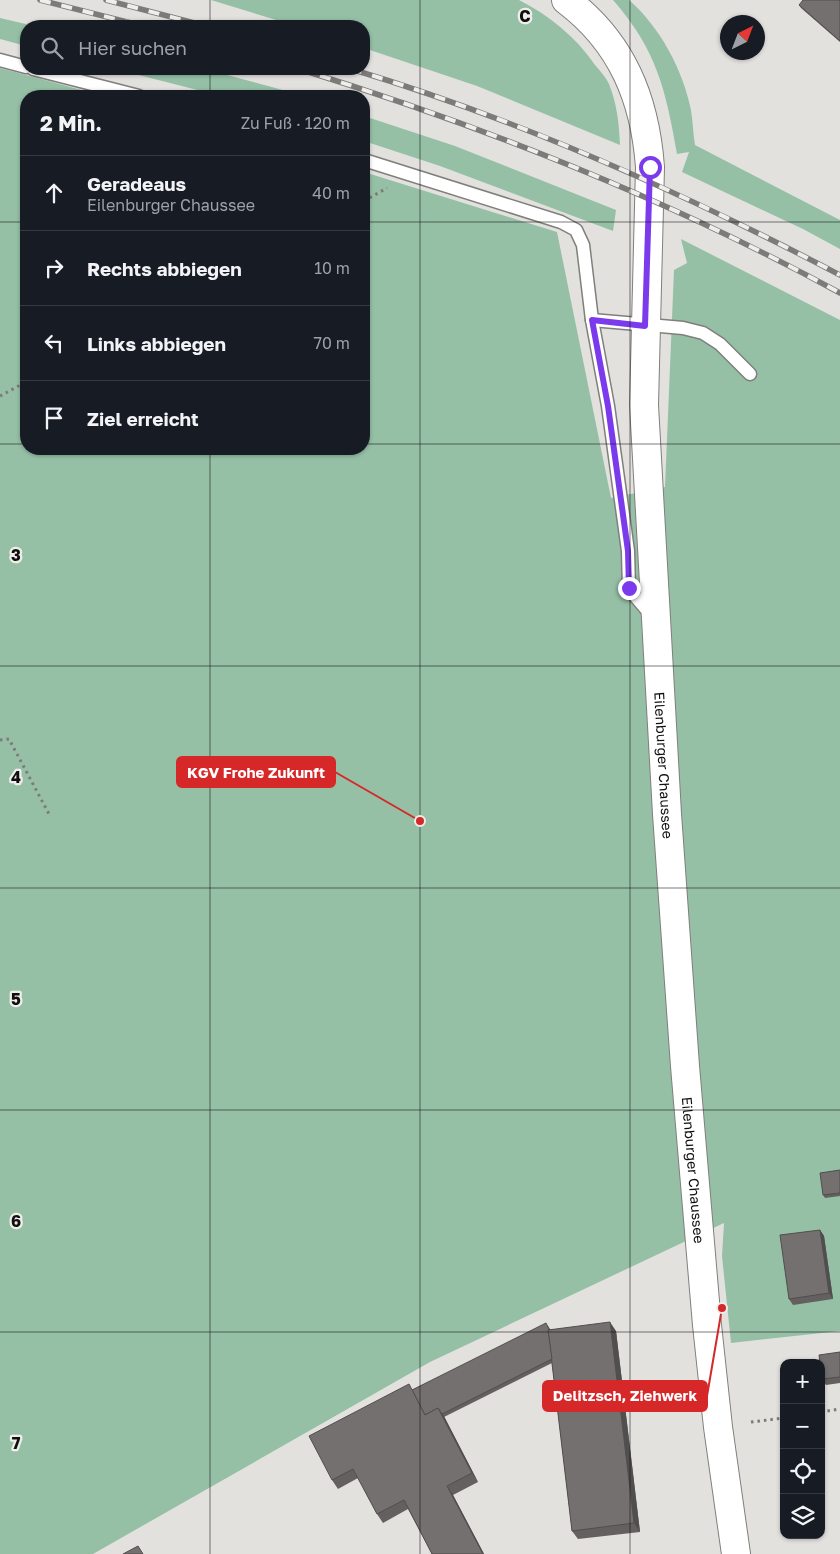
<!DOCTYPE html>
<html lang="de">
<head>
<meta charset="utf-8">
<style>
  :root { --surface:#171b24; --page:#242831; --text:#f1f3f6; --muted:#9ea1a6; --line:#363941 }
  body { margin:0; font-family:"Golos Text",sans-serif; background:var(--page); color:var(--text) }
  .controls { position:absolute; right:15px; bottom:15px; display:grid; overflow:hidden; border-radius:10px; box-shadow:0 1px 4px #0004 }
  .controls button { width:45px; height:45px; display:grid; place-items:center; padding:0; border:0; border-bottom:1px solid var(--line); background:var(--surface); color:var(--text); font:25px sans-serif }
  .compass { position:absolute; left:720px; top:15px; width:45px; height:45px; border-radius:50%; background:var(--surface); box-shadow:0 1px 4px #0004; rotate:42deg }
  .stop { position:absolute; width:15px; height:15px; margin:-11px; border:4px solid #7c3aed; border-radius:50%; background:#fff }
  .stop.end { background:#7c3aed; border-color:#fff; box-shadow:0 1px 5px #0008 }
  .list { margin:0; padding:0; list-style:none }
  h2 { display:flex; justify-content:space-between; align-items:center; height:65px; margin:0; padding:0 20px; font-size:21px }
  h2 small { font-size:16px; font-weight:400; color:var(--muted) }
  .list li { display:grid; grid-template-columns:32px 1fr auto; gap:15px; align-items:center; box-sizing:border-box; height:75px; padding:0 20px; border-top:1px solid var(--line) }
  .list b { display:block; font-size:19px; white-space:nowrap }
  .list p { margin:0; font-size:16px; white-space:nowrap; color:var(--muted) }
  .list em { font-size:16px; font-style:normal; color:var(--muted) }
  .icon { flex:none; width:28px; height:28px; fill:none; stroke:currentColor; stroke-width:2; stroke-linecap:round; stroke-linejoin:round }
  .map { position:relative; flex:none; width:840px; height:1554px; overflow:hidden }
  .search { position:absolute; background:var(--surface); box-shadow:0 1px 4px #0004; left:20px; top:20px; width:350px; height:55px; display:flex; align-items:center; gap:12px; box-sizing:border-box; padding:0 18px; border-radius:20px; color:var(--muted); font-size:19px }
  .panel { position:absolute; background:var(--surface); box-shadow:0 1px 4px #0004; left:20px; top:90px; width:350px; height:365px; border-radius:20px }
  .map>svg:first-child { display:block }
</style>
</head>
<body>
<div class="map">
<svg width="840" height="1554" viewBox="0 0 840 1554">
  <rect width="100%" height="100%" fill="#e2e1de"/>
  <!-- green -->
  <g fill="#95c0a6">
    <path d="M211 0H519C550 16 575 36 595 65 600 71 606 77 609 84 617 104 619 123 620 145L477 86 364 48V26H296Z"/>
    <path d="M613 0H629C660 27 683 70 691 110 693 122 693 134 695 145L840 220V249L803 229 682 172 689 152 677 154C666 91 657 50 613 0Z"/>
    <path d="M0 18 34 26H26V46L0 39Z"/>
    <path d="M0 68 104 96H26V449H364V172L557 232 611 498 665 487 674 270 687 263 681 239 840 320V1331L731 1343 722 1256 724 1223 430 1362 93 1554H0Z"/>
    <path d="M115 69H205L305 96H221Z"/>
    <path d="M364 116 455 146 616 210 613 231 440 166 364 141Z"/>
  </g>
  <g fill="none" stroke-linecap="round" stroke-linejoin="round">
    <!-- lane casing -->
    <g stroke="#807f7c" stroke-width="15">
      <g id="lane">
        <path d="M0 60 26 67"/>
        <path d="M33 69 139 96"/>
        <path d="M364 160 561 222 576 230 583 245 592 320 608 406 628 551 629 589 652 616"/>
        <path d="M592 320 683 328 703 333 720 344 750 374"/>
      </g>
    </g>
    <!-- secondary casing -->
    <g stroke="#807f7c" stroke-width="30">
      <g id="secondary">
        <path id="s1" d="M566 0C622 42 645 99 650 167L644 405 667 814 685 1066 707 1325 718 1427 736 1554"/>
      </g>
    </g>
    <!-- path -->
    <g stroke="#7c7b79" stroke-width="3" stroke-dasharray="2.5 4" stroke-linecap="butt">
      <path d="M364 201 387 188"/>
      <path d="M0 396 26 382"/>
      <path d="M0 740 9 739 49 814"/>
      <path d="M821 1412 840 1409"/>
      <path d="M751 1422 784 1418"/>
    </g>
    <!-- lane -->
    <use href="#lane" stroke="#fff" stroke-width="12"/>
    <!-- secondary -->
    <use href="#secondary" stroke="#fff" stroke-width="28"/>
    <!-- rail casing -->
    <g stroke="#7c7b79" stroke-width="5.5">
      <g id="rail">
        <path d="M40 0 143 26"/>
        <path d="M106 0 206 26"/>
        <path d="M299 69C486 127 668 199 840 293"/>
        <path d="M351 69C521 120 684 193 840 275"/>
      </g>
    </g>
    <!-- rail -->
    <use href="#rail" stroke="#efeeeb" stroke-width="4" stroke-dasharray="11" stroke-linecap="butt"/>
  </g>
  <!-- wall -->
  <g fill="#64605f">
    <path d="M840 0V42L801 8 799 5Z"/>
    <path d="M840 1170V1196L825 1198 823 1195Z"/>
    <path d="M820 1230 824 1236 833 1299 793 1305 789 1299Z"/>
    <path d="M548 1326 550 1329 616 1331 640 1532 578 1539 572 1531 552 1363 444 1417 478 1482 453 1495 484 1554H432L408 1509 383 1523 377 1514 358 1478 338 1489 332 1480 412 1390Z"/>
    <path d="M840 1352V1383L826 1385 822 1379Z"/>
  </g>
  <!-- shaded-wall -->
  <g fill="#514e4e">
    <path d="M820 1230 824 1236 833 1299 829 1293Z"/>
    <path d="M610 1322 616 1331 640 1532 634 1523Z"/>
    <path d="M438 1408 444 1416 478 1482 472 1473Z"/>
    <path d="M447 1486 453 1495 484 1554H483Z"/>
  </g>
  <!-- building -->
  <g fill="#74706f" stroke="#514e4e">
    <path d="M803 0H840V41L799 5Z"/>
    <path d="M840 1170V1193L823 1195 820 1173Z"/>
    <path d="M820 1230 829 1293 789 1299 780 1235Z"/>
    <path d="M610 1322 634 1523 572 1531 548 1330Z"/>
    <path d="M546 1323 549 1329 548 1330 552 1359 442 1414 438 1408 425 1415 412 1390Z"/>
    <path d="M840 1352V1377L822 1379 821 1363H820L819 1355Z"/>
    <path d="M409 1384 425 1415 438 1408 472 1473 447 1486 483 1554H432L404 1500 377 1514 353 1469 332 1480 309 1436Z"/>
    <path d="M138 1546 143 1554H123Z"/>
  </g>
  <g fill="none" stroke-linecap="round" stroke-linejoin="round">
    <!-- route -->
    <path stroke="#7c3aed" stroke-width="6" d="M629 588 628 551 608 406 592 320 645 326 650 167"/>
  </g>
  <!-- grid -->
  <path fill="none" stroke="#100f0e" stroke-width="1" stroke-opacity="0.55" d="M210 0V26M420 0V1554M630 0V1554M210 69V96M0 222H26M364 222H840M0 444H26M364 444H840M210 449V1554M0 666H840M0 888H840M0 1110H840M0 1332H840"/>
  <g text-anchor="middle" dominant-baseline="central" stroke-width="4.5" stroke-linejoin="round" paint-order="stroke">
    <!-- street labels -->
    <g font-size="14" fill="#100f0e" stroke="#efeeeb">
      <text stroke="none"><textPath href="#s1" startOffset="792">Eilenburger Chaussee</textPath></text>
      <text stroke="none"><textPath href="#s1" startOffset="1198">Eilenburger Chaussee</textPath></text>
    </g>
  </g>
  <g font-size="16" text-anchor="middle" font-weight="bold" fill="#100f0e" stroke="#efeeeb" stroke-width="4.5" stroke-linejoin="round" paint-order="stroke">
    <text x="525" y="22">C</text>
    <text x="16" y="561">3</text>
    <text x="16" y="783">4</text>
    <text x="16" y="1005">5</text>
    <text x="16" y="1227">6</text>
    <text x="16" y="1449">7</text>
  </g>
  <!-- callouts -->
  <path fill="none" stroke="#d62828" stroke-width="2" d="M420 821L335 772M722 1308L707 1396"/>
  <g fill="#d62828" stroke="#efeeeb" stroke-width="2">
    <circle cx="420" cy="821" r="5"/>
    <circle cx="722" cy="1308" r="5"/>
  </g>
  <g fill="#d62828" stroke="#d62828" stroke-width="2">
    <rect x="177" y="757" width="158" height="30" rx="5"/>
    <rect x="543" y="1381" width="164" height="30" rx="5"/>
  </g>
  <g font-size="15" text-anchor="middle" font-weight="bold" fill="#fff">
    <text x="256" y="778">KGV Frohe Zukunft</text>
    <text x="625" y="1401">Delitzsch, Ziehwerk</text>
  </g>
</svg>
<div class="controls">
<button>+</button>
<button>−</button>
<button><svg class="icon" aria-label="locate" viewBox="0 0 24 24"><circle cx="12" cy="12" r="6"/><path d="M12 2v4M12 18v4M2 12h4M18 12h4"/></svg></button>
<button><svg class="icon" aria-label="layers" viewBox="0 0 24 24"><path d="M12 4l9 5-9 5-9-5zM3 14l9 5 9-5"/></svg></button>
</div>
<svg class="compass" viewBox="-18 -18 36 36"><path d="M0-13l5 13h-10z" fill="#e53935"/><path d="M0 13l5-13h-10z" fill="#9ea1a6"/></svg>
<div class="stop" style="left:650px;top:167px"></div>
<div class="stop end" style="left:629px;top:588px"></div>
<div class="search"><svg class="icon" aria-label="search" viewBox="0 0 24 24"><circle cx="10" cy="10" r="6"/><path d="M15 15l6 6"/></svg>Hier suchen</div>
<section class="panel">
<h2>2 Min.<small>Zu Fuß · 120 m</small></h2>
<ul class="list">
<li><svg class="icon" aria-label="ahead" viewBox="0 0 24 24"><path d="M12 20V5M6 11l6-6 6 6"/></svg><div><b>Geradeaus</b><p>Eilenburger Chaussee</p></div><em>40 m</em></li>
<li><svg class="icon" aria-label="right" viewBox="0 0 24 24"><path d="M7 20v-9h11M14 6l5 5-5 5"/></svg><div><b>Rechts abbiegen</b></div><em>10 m</em></li>
<li><svg class="icon" aria-label="left" viewBox="0 0 24 24"><path d="M17 20v-9H6M10 6l-5 5 5 5"/></svg><div><b>Links abbiegen</b></div><em>70 m</em></li>
<li><svg class="icon" aria-label="arrive" viewBox="0 0 24 24"><path d="M6 21V4h12l-3 4 3 4H6"/></svg><div><b>Ziel erreicht</b></div></li>
</ul>
</section>
</div>
</body>
</html>
